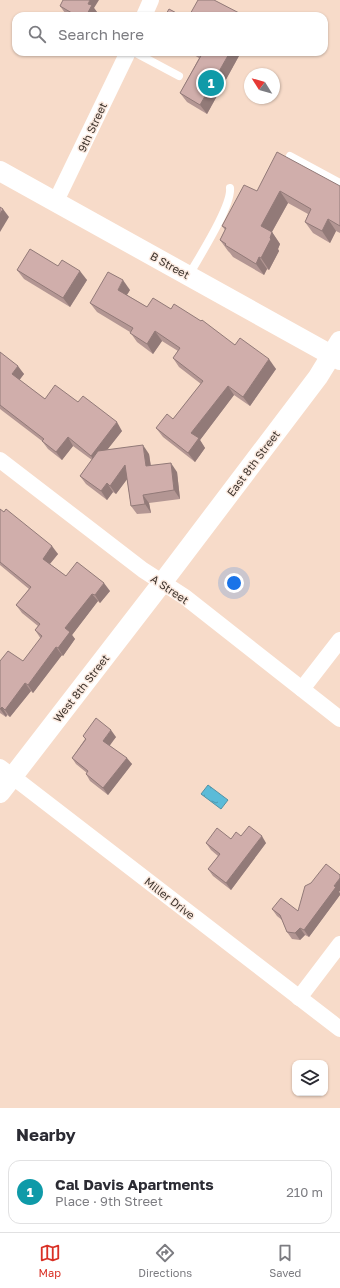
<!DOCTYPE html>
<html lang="en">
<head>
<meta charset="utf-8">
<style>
  :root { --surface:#fff; --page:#f2f2f3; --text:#2b2b33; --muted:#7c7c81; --line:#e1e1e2; --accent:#d93025 }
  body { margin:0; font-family:"Golos Text",sans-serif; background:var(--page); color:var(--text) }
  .controls { position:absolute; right:12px; bottom:12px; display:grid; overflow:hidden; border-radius:8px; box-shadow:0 1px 3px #0004 }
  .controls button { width:36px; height:36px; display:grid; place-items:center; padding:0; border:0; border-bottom:1px solid var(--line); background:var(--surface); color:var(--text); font:20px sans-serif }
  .compass { position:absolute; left:244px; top:68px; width:36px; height:36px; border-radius:50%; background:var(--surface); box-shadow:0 1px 3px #0004; rotate:307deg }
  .you { position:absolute; left:234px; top:583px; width:14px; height:14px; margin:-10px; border:3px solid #fff; border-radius:50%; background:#1a73e8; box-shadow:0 0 0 6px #1a73e833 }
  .badge { display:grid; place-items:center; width:26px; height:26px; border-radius:50%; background:var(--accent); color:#fff; font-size:13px; font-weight:700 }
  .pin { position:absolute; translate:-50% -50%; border:2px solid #fff; box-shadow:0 1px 4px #0006 }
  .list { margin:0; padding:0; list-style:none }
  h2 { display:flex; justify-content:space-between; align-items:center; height:52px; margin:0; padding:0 16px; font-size:17px }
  h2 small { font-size:13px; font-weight:400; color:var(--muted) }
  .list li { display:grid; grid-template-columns:26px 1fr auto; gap:12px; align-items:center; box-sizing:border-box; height:64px; margin:0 8px 8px; padding:0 8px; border:1px solid var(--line); border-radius:12px }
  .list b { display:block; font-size:15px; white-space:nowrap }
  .list p { margin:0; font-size:13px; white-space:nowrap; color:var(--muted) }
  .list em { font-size:13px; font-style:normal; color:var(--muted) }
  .icon { flex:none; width:22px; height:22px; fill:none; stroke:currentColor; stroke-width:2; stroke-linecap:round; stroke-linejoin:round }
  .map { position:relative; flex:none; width:340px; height:1108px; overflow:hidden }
  .search { position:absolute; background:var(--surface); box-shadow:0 1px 3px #0004; left:12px; right:12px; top:12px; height:44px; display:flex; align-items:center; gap:10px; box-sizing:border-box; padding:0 14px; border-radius:12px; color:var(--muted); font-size:15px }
  .sheet { height:124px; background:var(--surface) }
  nav { display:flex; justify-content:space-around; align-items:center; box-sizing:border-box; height:56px; border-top:1px solid var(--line); background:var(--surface); font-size:11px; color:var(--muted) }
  nav a { display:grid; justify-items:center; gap:2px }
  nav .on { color:var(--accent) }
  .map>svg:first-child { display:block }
</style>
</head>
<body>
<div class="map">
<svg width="340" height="1108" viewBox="0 0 340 1108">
  <defs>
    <pattern id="water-ripples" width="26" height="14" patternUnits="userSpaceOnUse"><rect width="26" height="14" fill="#5bbbd8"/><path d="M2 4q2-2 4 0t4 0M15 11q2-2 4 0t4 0" fill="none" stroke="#4d99b0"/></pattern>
  </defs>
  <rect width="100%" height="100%" fill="#f7dbc9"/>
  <!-- water -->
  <path fill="url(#water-ripples)" stroke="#5292a5" d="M208 785 228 800 221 809 201 794Z"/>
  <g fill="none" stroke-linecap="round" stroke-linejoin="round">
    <!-- service -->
    <g stroke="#fff" stroke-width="8">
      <path d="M134 52 179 76"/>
      <path d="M290 156 340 183"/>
      <path d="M189 275C199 257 232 206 230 188"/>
    </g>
    <!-- minor -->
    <g stroke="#fff" stroke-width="16">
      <path d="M144 16 151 0"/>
      <path d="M56 201 128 52"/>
      <path d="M0 460 143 570 185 597 340 719"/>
      <path d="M302 689 340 640"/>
      <path d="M0 767 340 1029"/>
      <path d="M299 998 340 944"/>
    </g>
    <!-- tertiary -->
    <g stroke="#fff" stroke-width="20">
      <path d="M0 171 340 360"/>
      <path d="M0 793 162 583 318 377 340 341"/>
    </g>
  </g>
  <!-- wall -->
  <g fill="#b39693">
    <path d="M60 6 94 8 97 12 94 16H70L65 13Z"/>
    <path d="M189 52H239L240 54 207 114 187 102 180 93 199 58Z"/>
    <path d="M340 186V233L336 231 330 243 313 233 305 222 308 214 288 203 272 232 280 244 278 249 279 251 269 270 267 269 264 275 233 257 230 253 228 251 220 240 225 230 222 226 257 191Z"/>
    <path d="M58 266 87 280 70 307 24 279 17 270Z"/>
    <path d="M130 290 127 295 147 307 171 309 235 345 276 369 250 406 234 395 200 440 205 448 195 462 163 437 156 428 173 419 201 384 179 367 173 358 178 351 162 341 153 354 137 342 130 332 97 312 90 303Z"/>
    <path d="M0 352 24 374 19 380 45 399 78 402 122 431 107 450 149 454 151 466 177 472 180 499 149 503 151 513 137 514 131 506 127 479 116 494 113 492 107 500 86 484 80 476 92 460 73 446 62 460 48 449 42 441 0 409Z"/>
    <path d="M0 509 58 554 50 564 66 576 110 591 100 603 98 601 72 635 75 639 63 656 62 655 33 693 31 691 10 717 7 715 6 717 0 713V661H23L41 639 35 630 38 626 22 613 16 605 29 589 0 565Z"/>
    <path d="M83 736 116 737 109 745 132 764 108 795 90 781 86 774 87 773 76 764 72 758 85 739Z"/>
    <path d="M241 836 266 843 231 890 213 876 208 869 218 856 211 850 206 843 231 839Z"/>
    <path d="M339 892 340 893V895L309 937 305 935 300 940 292 939 287 932 282 920 277 916 272 909 298 911Z"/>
  </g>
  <!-- shaded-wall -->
  <g fill="#927a78">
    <path d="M90 0H99L94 8 97 12 94 16H86L88 4Z"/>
    <path d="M230 52H239L240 54 207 114 200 105Z"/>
    <path d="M280 191 288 203 269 237 261 226Z"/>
    <path d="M3 209 9 217 0 232V214Z"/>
    <path d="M328 219 336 231 330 243 322 231Z"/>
    <path d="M272 232 280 244 278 249 279 251 269 270 261 258Z"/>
    <path d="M259 257 267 269 264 275 256 264Z"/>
    <path d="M80 271 87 280 70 307 63 298Z"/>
    <path d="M123 280 130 290 124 299 118 290Z"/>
    <path d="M155 331 162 341 153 354 147 344Z"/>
    <path d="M269 359 276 369 250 406 243 397Z"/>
    <path d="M18 366 24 374 18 382 12 374Z"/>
    <path d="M228 386 234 395 200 440 205 448 195 462 188 453 191 433Z"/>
    <path d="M117 422 122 431 96 464 91 456Z"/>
    <path d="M68 437 73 446 62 460 56 452Z"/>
    <path d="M143 445 149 454 152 475 146 466Z"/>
    <path d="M171 463 177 472 180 499 174 490Z"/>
    <path d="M125 465 131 474 116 494 110 486Z"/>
    <path d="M107 483 113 492 107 500 101 491Z"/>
    <path d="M143 495 149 503 151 513 145 504Z"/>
    <path d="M52 546 58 554 48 566 43 559Z"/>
    <path d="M104 583 110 591 100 603 95 595Z"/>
    <path d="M92 594 98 601 72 635 75 639 63 656 58 648 65 628Z"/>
    <path d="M56 647 62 655 33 693 28 685Z"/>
    <path d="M25 683 31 691 10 717 5 710Z"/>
    <path d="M2 707 7 715 6 717 0 709Z"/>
    <path d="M111 730 116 737 108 748 103 741Z"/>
    <path d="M127 758 132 764 108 795 103 788Z"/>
    <path d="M262 836 266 843 231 890 226 883Z"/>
    <path d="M340 878V891L339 892 340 893V895L309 937 304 930 334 886Z"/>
    <path d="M300 928 305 935 300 940 295 933Z"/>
  </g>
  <!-- building -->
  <g fill="#d0aeab" stroke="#927a78">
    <path d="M63 0H90L88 4 92 5 86 16H77L60 6Z"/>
    <path d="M198 0H214L243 15 242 16H189Z"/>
    <path d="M169 9 182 16H165Z"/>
    <path d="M198 52H230L200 105 180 93 202 54Z"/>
    <path d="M277 152 340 186V226L328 219 322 231 305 222 311 209 280 191 261 226 272 232 270 238 271 239 261 258 259 257 256 264 225 245 226 244 220 240 226 228 222 226 244 185 257 191Z"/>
    <path d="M0 207 3 209 0 214Z"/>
    <path d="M30 249 58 266 62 260 80 271 63 298 17 270Z"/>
    <path d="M108 272 123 280 118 290 147 307 153 298 171 309 174 304 201 321 202 320 235 345 240 338 269 359 243 397 228 386 191 433 199 438 188 453 156 428 167 414 173 419 203 381 173 358 180 348 155 331 147 344 130 333 133 328 90 303Z"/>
    <path d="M0 352 18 366 12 374 45 399 55 385 78 402 83 396 117 422 91 456 68 437 56 452 42 441 44 439 0 405Z"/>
    <path d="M143 445 146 466 171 463 174 490 143 495 145 504 131 506 125 465 110 486 107 483 101 491 80 476 98 451Z"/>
    <path d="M0 509 4 512 6 509 52 546 43 559 66 576 77 562 104 583 95 595 92 594 65 628 70 632 58 648 56 647 28 685 25 683 5 710 2 707 0 709V661L8 651 23 661 42 636 35 630 40 624 16 605 31 587 0 562Z"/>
    <path d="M96 718 111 730 103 741 127 758 103 788 86 774 88 771 72 758 86 739 83 736Z"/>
    <path d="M249 826 262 836 226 883 208 869 220 854 206 843 217 828 231 839 236 832 241 836Z"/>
    <path d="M326 864 340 875V878L334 886 336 887 304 930 300 928 295 933 287 932 280 915 272 909 281 898 298 911 305 886 311 883Z"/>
  </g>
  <g text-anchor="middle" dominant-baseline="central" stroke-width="3" stroke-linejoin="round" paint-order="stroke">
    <!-- street labels -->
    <g font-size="11" fill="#3e342d" stroke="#fbeae0">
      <text transform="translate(92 127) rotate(-65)">9th Street</text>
      <text transform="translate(170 265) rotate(29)">B Street</text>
      <text transform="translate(253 463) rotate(-53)">East 8th Street</text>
      <text transform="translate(170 589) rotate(34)">A Street</text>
      <text transform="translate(81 688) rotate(-52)">West 8th Street</text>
      <text transform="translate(170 898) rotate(38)">Miller Drive</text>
    </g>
  </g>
</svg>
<div class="controls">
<button><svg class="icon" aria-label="layers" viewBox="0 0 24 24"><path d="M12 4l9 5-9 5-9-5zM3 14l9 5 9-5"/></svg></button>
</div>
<svg class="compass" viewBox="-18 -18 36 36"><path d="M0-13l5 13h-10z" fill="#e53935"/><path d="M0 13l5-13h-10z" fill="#7c7c81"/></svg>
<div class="you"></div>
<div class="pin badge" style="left:211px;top:83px;background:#0f9aa8">1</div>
<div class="search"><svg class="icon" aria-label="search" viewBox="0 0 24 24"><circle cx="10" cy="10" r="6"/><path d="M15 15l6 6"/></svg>Search here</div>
</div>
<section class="sheet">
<h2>Nearby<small></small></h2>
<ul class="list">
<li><span class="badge" style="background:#0f9aa8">1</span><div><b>Cal Davis Apartments</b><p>Place · 9th Street</p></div><em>210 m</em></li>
</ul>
</section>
<nav>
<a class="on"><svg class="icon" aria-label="map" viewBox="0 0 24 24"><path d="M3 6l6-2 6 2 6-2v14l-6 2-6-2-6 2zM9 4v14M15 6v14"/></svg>Map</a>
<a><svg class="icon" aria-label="directions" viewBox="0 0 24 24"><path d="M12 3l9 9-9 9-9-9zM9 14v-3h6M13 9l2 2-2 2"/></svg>Directions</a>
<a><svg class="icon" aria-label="saved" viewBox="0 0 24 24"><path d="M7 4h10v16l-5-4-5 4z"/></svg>Saved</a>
</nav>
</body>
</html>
